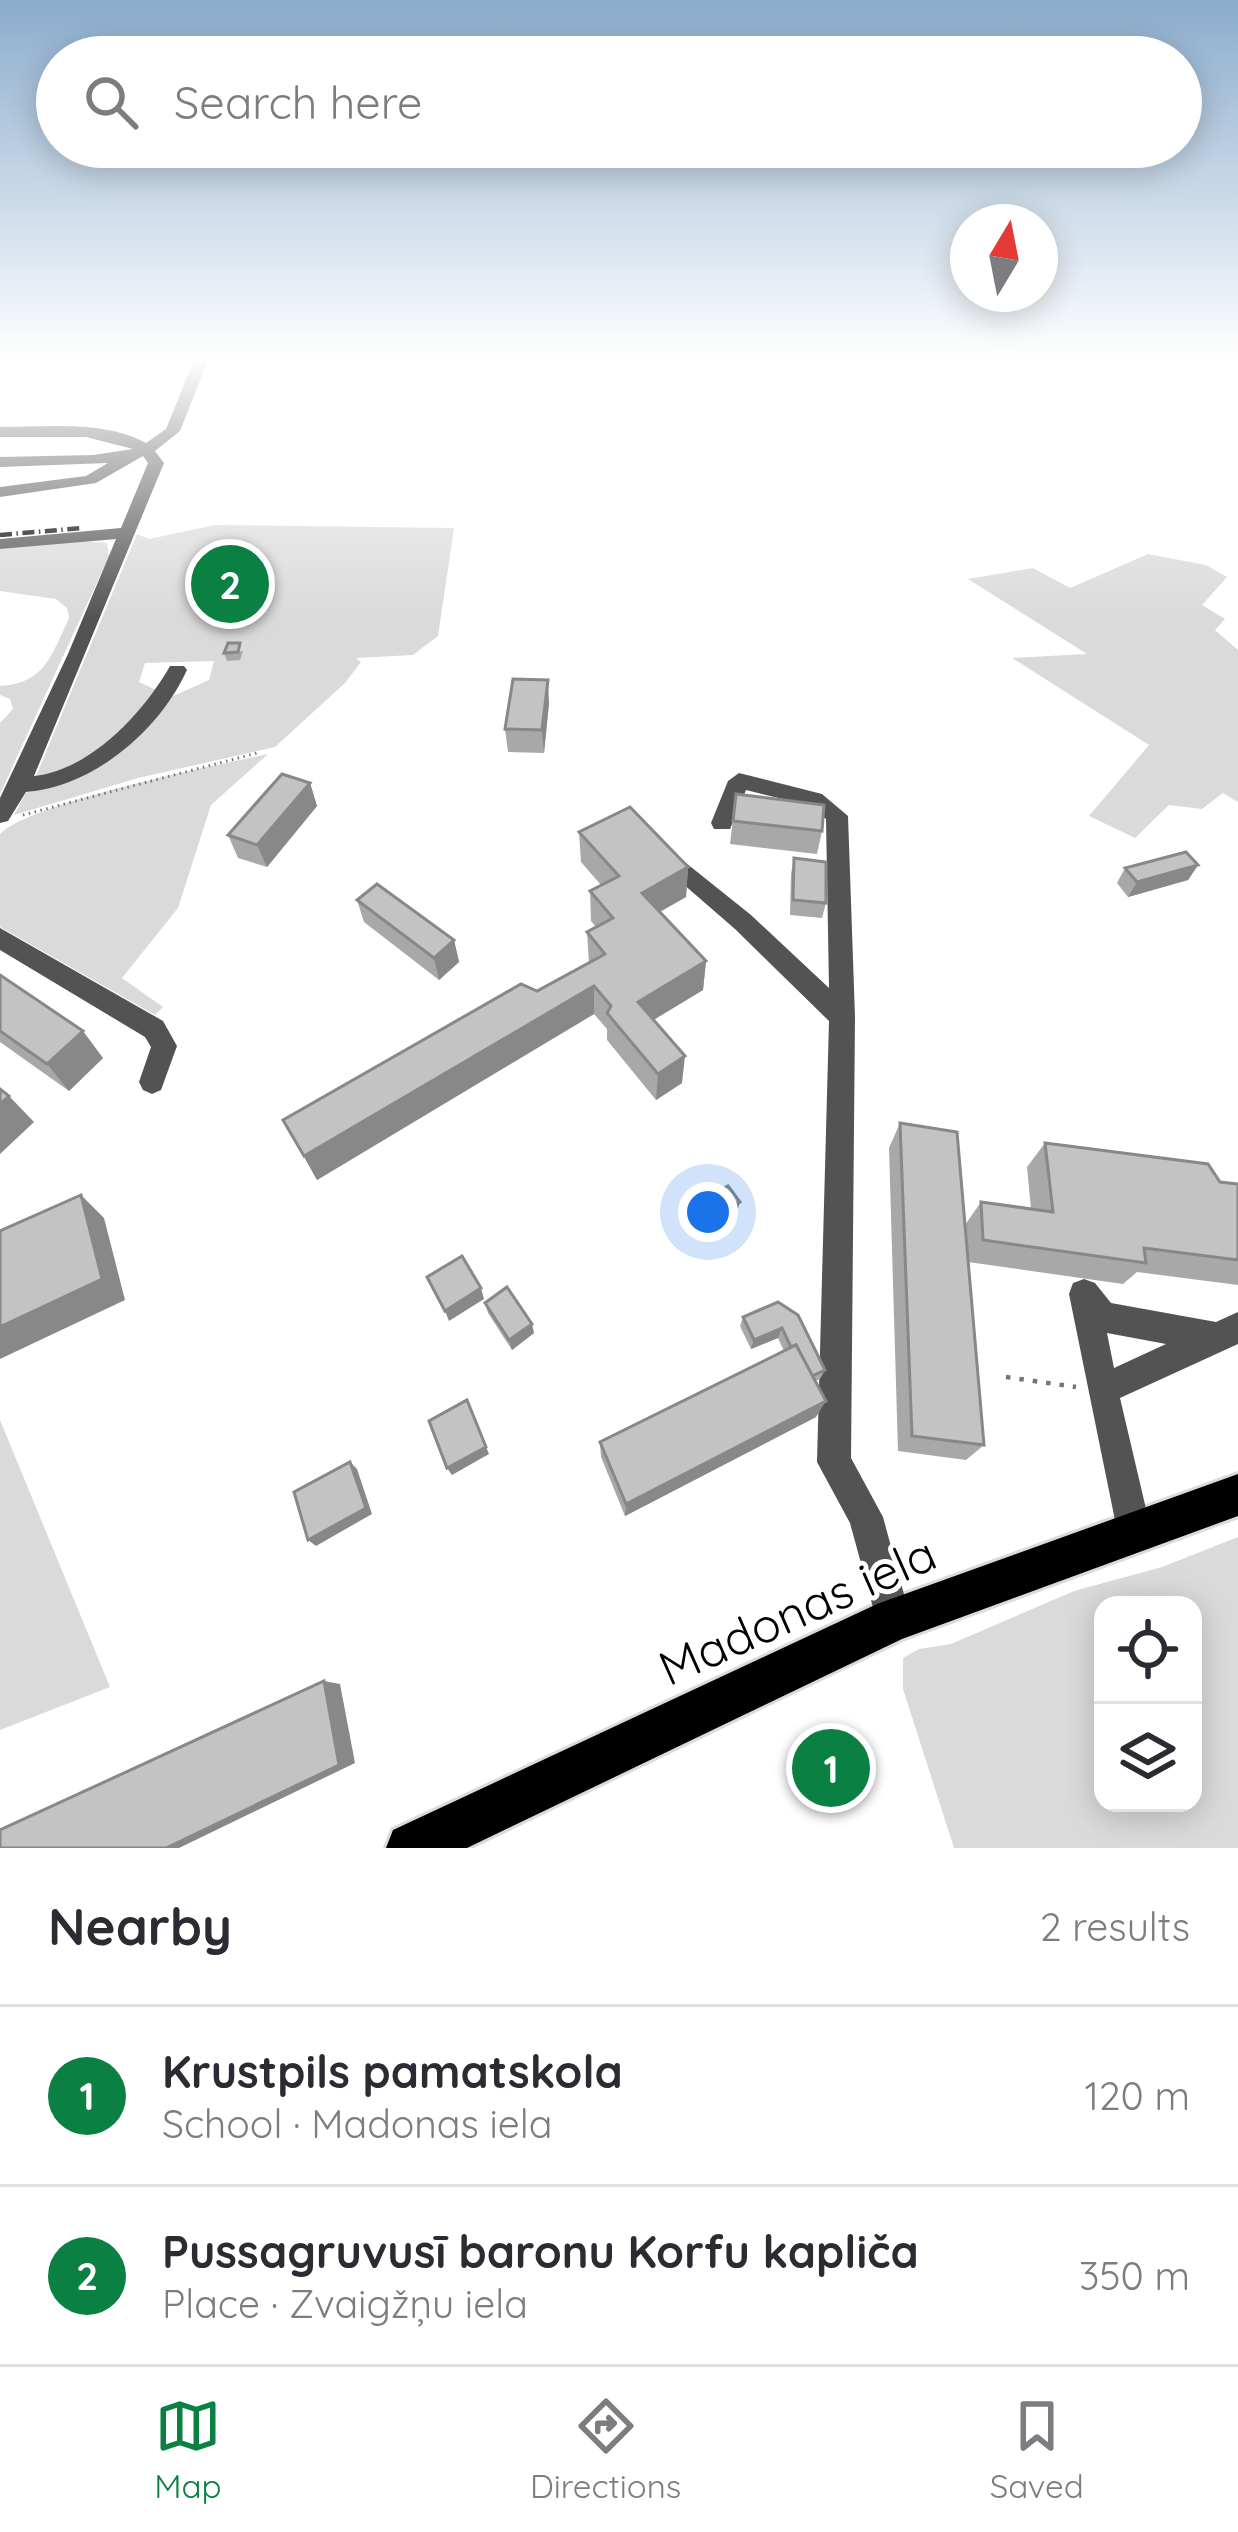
<!DOCTYPE html>
<html lang="en">
<head>
<meta charset="utf-8">
<style>
  :root { --surface:#fff; --page:#f7f7f7; --text:#2b2b33; --muted:#7c7c81; --line:#e1e1e2; --accent:#0b8043 }
  body { margin:0; font-family:Quicksand,sans-serif; background:var(--page); color:var(--text) }
  .controls { position:absolute; right:36px; bottom:36px; display:grid; overflow:hidden; border-radius:24px; box-shadow:0 6px 30px #0003 }
  .controls button { width:108px; height:108px; display:grid; place-items:center; padding:0; border:0; border-bottom:3px solid var(--line); background:var(--surface); color:var(--text); font:60px sans-serif }
  .compass { position:absolute; left:950px; top:204px; width:108px; height:108px; border-radius:50%; background:var(--surface); box-shadow:0 6px 30px #0003; rotate:10deg }
  .you { position:absolute; left:708px; top:1212px; width:42px; height:42px; margin:-30px; border:9px solid #fff; border-radius:50%; background:#1a73e8; box-shadow:0 0 0 18px #1a73e833 }
  .badge { display:grid; place-items:center; width:78px; height:78px; border-radius:50%; background:var(--accent); color:#fff; font-size:39px; font-weight:700 }
  .pin { position:absolute; translate:-50% -50%; border:6px solid #fff; box-shadow:0 3px 12px #0006 }
  .list { margin:0; padding:0; list-style:none }
  h2 { display:flex; justify-content:space-between; align-items:center; height:156px; margin:0; padding:0 48px; font-size:51px }
  h2 small { font-size:39px; font-weight:400; color:var(--muted) }
  .list li { display:grid; grid-template-columns:78px 1fr auto; gap:36px; align-items:center; box-sizing:border-box; height:180px; padding:0 48px; border-top:3px solid var(--line) }
  .list b { display:block; font-size:45px; white-space:nowrap }
  .list p { margin:0; font-size:39px; white-space:nowrap; color:var(--muted) }
  .list em { font-size:39px; font-style:normal; color:var(--muted) }
  .icon { flex:none; width:66px; height:66px; fill:none; stroke:currentColor; stroke-width:2; stroke-linecap:round; stroke-linejoin:round }
  .map { position:relative; flex:none; width:1238px; height:1848px; overflow:hidden }
  .search { position:absolute; background:var(--surface); box-shadow:0 6px 30px #0003; left:36px; right:36px; top:36px; height:132px; display:flex; align-items:center; gap:30px; box-sizing:border-box; padding:0 42px; border-radius:66px; color:var(--muted); font-size:45px }
  .sheet { height:516px; background:var(--surface) }
  nav { display:flex; justify-content:space-around; align-items:center; box-sizing:border-box; height:168px; border-top:3px solid var(--line); background:var(--surface); font-size:33px; color:var(--muted) }
  nav a { display:grid; justify-items:center; gap:6px }
  nav .on { color:var(--accent) }
  .map>svg:first-child { display:block }
</style>
</head>
<body>
<div class="map">
<svg width="1238" height="1848" viewBox="0 0 1238 1848">
  <rect width="100%" height="100%" fill="#fff"/>
  <!-- green -->
  <g fill="#dadada" fill-rule="evenodd">
    <path d="M215 525 454 528 438 636 413 655 356 658 361 662 345 683 275 747 138 778 14 815 26 793 81 775 169 698 209 680 214 661 145 663 139 682 156 690 148 706 80 766 36 776 137 534 149 539Z"/>
    <path d="M85 541 107 543 109 556 0 794V723L13 709 10 699 0 695V686C45 684 52 654 69 618L67 608 56 599 0 591V549Z"/>
    <path d="M1148 554 1206 565 1227 577 1202 605 1225 619 1215 630 1238 650V802L1223 793 1202 809 1169 805 1135 838 1089 816 1149 745 1012 658 1087 654 968 579 1033 568 1070 588Z"/>
    <path d="M268 754 211 805 178 908 122 978 163 1007 155 1015 0 927V834C34 801 213 766 268 754Z"/>
    <path d="M0 1420 110 1687 0 1730Z"/>
    <path d="M1238 1537V1848H954L903 1689V1658L919 1649 951 1644 1074 1591 1162 1567ZM1103 1605H1193V1803H1103Z"/>
  </g>
  <g fill="none" stroke-linecap="round" stroke-linejoin="round">
    <!-- major casing -->
    <g stroke="#dbdbdb" stroke-width="6">
      <path id="major" d="M1238 1474V1516L902 1639 467 1848H386L393 1830 877 1604Z"/>
    </g>
    <!-- path-far1 -->
    <path stroke="#757575" stroke-width="3" stroke-dasharray="1.5 4.5" stroke-linecap="butt" d="M23 815 257 753"/>
    <!-- path -->
    <path stroke="#757575" stroke-width="4.5" stroke-dasharray="4.5 9" stroke-linecap="butt" d="M1006 1377 1076 1387"/>
    <!-- minor -->
    <g fill="#535353" fill-rule="evenodd">
      <path d="M194 360H208L180 431 155 451 164 463 34 776C91 770 144 712 170 666H184L187 670C159 731 93 787 26 792L8 821 0 823V798L68 654 116 539 0 549V539L121 528 148 463 143 456 96 483 0 497V487L86 476 108 463 0 467V457L93 455 133 449 86 437H0V427C47 427 104 420 146 443L166 429Z"/>
      <path d="M739 773 822 794 848 816 855 1017 851 1458 883 1517 911 1620 906 1633 893 1638 880 1633 850 1523 817 1462 829 1021 735 929 652 857 655 851H671L751 915 829 988 826 819 807 805 746 790 730 829H714L711 823 728 781Z"/>
      <path d="M0 928 163 1021 177 1046 161 1090 152 1094 143 1090 139 1082 151 1047 145 1037 0 950Z"/>
      <path d="M1084 1279 1095 1283 1111 1303 1216 1322 1238 1312V1344L1120 1398 1151 1530 1146 1542 1134 1547 1122 1542 1117 1530 1069 1294 1073 1283ZM1107 1333 1166 1344 1114 1368Z"/>
    </g>
    <!-- major -->
    <use href="#major" fill="#000" fill-rule="evenodd"/>
    <!-- rail -->
    <path stroke="#000" stroke-width="4.5" stroke-dasharray="12 4.5 1.5 4.5" stroke-linecap="butt" d="M0 535 83 528"/>
  </g>
  <!-- wall -->
  <g fill="#a8a8a8">
    <path d="M239 573 241 580 239 587 227 591 218 588 215 580Z"/>
    <path d="M243 651 240 660 227 661 224 653Z"/>
    <path d="M549 703 544 753 508 752 505 729Z"/>
    <path d="M310 783 317 806 267 867 238 858 228 835Z"/>
    <path d="M736 794 822 831 817 854 730 844Z"/>
    <path d="M579 832 688 867 686 897 660 912 706 961 703 990 653 1020 682 1083 656 1100 607 1040V1029L594 1014 317 1180 283 1120 589 963 587 932 596 927 591 921 590 891 601 885 581 862Z"/>
    <path d="M794 858 826 903 822 918 790 915 791 874Z"/>
    <path d="M1198 865 1188 880 1128 897 1117 883 1125 868Z"/>
    <path d="M357 900 454 940 459 962 439 980 364 922Z"/>
    <path d="M0 975 103 1058 69 1091 0 1042Z"/>
    <path d="M900 1123 965 1225 981 1202 1031 1209 1027 1167 1045 1143 1220 1182 1238 1184V1285L1137 1272 1123 1284 968 1262 984 1445 966 1460 898 1451 889 1148Z"/>
    <path d="M707 1197 740 1202 738 1208 717 1220 706 1203Z"/>
    <path d="M778 1302 825 1370 820 1379 815 1381 816 1417 625 1516 601 1457 600 1442 784 1351 778 1338 751 1349 740 1326 743 1317Z"/>
    <path d="M485 1303 534 1333 512 1350 488 1313Z"/>
  </g>
  <!-- shaded-wall -->
  <g fill="#888">
    <path d="M239 573 241 580 239 587 227 591 225 583Z"/>
    <path d="M548 680 549 703 544 753 542 730Z"/>
    <path d="M310 783 317 806 267 867 257 845Z"/>
    <path d="M1198 865 1188 880 1128 897 1137 882Z"/>
    <path d="M688 867 686 897 641 922 642 893Z"/>
    <path d="M454 940 459 962 439 980 434 958Z"/>
    <path d="M706 961 703 990 637 1030 638 1002Z"/>
    <path d="M594 986V1014L317 1180 304 1156Z"/>
    <path d="M83 1031 103 1058 69 1091 47 1064Z"/>
    <path d="M685 1056 682 1083 656 1100 658 1074Z"/>
    <path d="M9 1096 34 1122 0 1154V1104Z"/>
    <path d="M81 1195 104 1218 125 1300 0 1359V1327Z"/>
    <path d="M740 1202 738 1208 717 1220 718 1215Z"/>
    <path d="M481 1288 484 1299 449 1321 445 1311Z"/>
    <path d="M532 1324 534 1333 512 1350 509 1340Z"/>
    <path d="M782 1328 778 1338 751 1349 754 1340Z"/>
    <path d="M467 1400 489 1454 452 1475 447 1468Z"/>
    <path d="M826 1401 816 1417 625 1516 626 1504Z"/>
    <path d="M350 1462 357 1469 372 1514 316 1546 308 1540Z"/>
    <path d="M324 1681 340 1684 355 1763 179 1848H166Z"/>
  </g>
  <!-- building -->
  <g fill="#c3c3c3" stroke="#888" stroke-width="3">
    <path d="M218 573H239L236 580 225 583 215 580Z"/>
    <path d="M228 643H240L238 652 224 653Z"/>
    <path d="M513 679 548 680 542 730 505 729Z"/>
    <path d="M282 774 310 783 257 845 228 835Z"/>
    <path d="M736 794 824 805 822 831 733 821Z"/>
    <path d="M630 807 688 867 642 893 706 961 638 1002 685 1056 658 1074 607 1013 611 1006 594 986 304 1156 283 1120 521 984 537 991 605 954 587 932 613 918 590 891 619 876 579 832Z"/>
    <path d="M1186 852 1198 865 1137 882 1125 868Z"/>
    <path d="M794 858 826 862V903L793 900Z"/>
    <path d="M377 884 454 940 434 958 357 900Z"/>
    <path d="M0 975 83 1031 47 1064 0 1031Z"/>
    <path d="M0 1089 9 1096 0 1104Z"/>
    <path d="M900 1123 957 1132 984 1445 912 1436Z"/>
    <path d="M1045 1143 1208 1164 1220 1182 1238 1184V1260L1144 1248 1146 1263 983 1240 981 1202 1053 1212Z"/>
    <path d="M728 1186 740 1202 718 1215 707 1197Z"/>
    <path d="M81 1195 102 1279 0 1327V1231Z"/>
    <path d="M462 1256 481 1288 445 1311 427 1277Z"/>
    <path d="M507 1287 532 1324 509 1340 485 1303Z"/>
    <path d="M778 1302 798 1315 825 1370 812 1376 796 1345 791 1347 782 1328 754 1340 743 1317Z"/>
    <path d="M796 1345 826 1401 626 1504 600 1442Z"/>
    <path d="M467 1400 486 1447 447 1468 429 1421Z"/>
    <path d="M350 1462 366 1508 308 1540 294 1492Z"/>
    <path d="M324 1681 339 1765 166 1848H0V1830Z"/>
  </g>
  <!-- sky -->
  <linearGradient id="sky" x2="0" y2="1"><stop stop-color="#8baccc"/><stop offset="0.58" stop-color="#fff"/><stop offset="1" stop-color="#fff" stop-opacity="0"/></linearGradient>
  <rect width="1238" height="619" fill="url(#sky)"/>
  <g text-anchor="middle" dominant-baseline="central" stroke-width="10" stroke-linejoin="round" paint-order="stroke">
    <!-- near-street labels -->
    <g font-size="48" fill="#000" stroke="#fff">
      <text transform="translate(797 1610) rotate(-24)">Madonas iela</text>
    </g>
  </g>
</svg>
<div class="controls">
<button><svg class="icon" aria-label="locate" viewBox="0 0 24 24"><circle cx="12" cy="12" r="6"/><path d="M12 2v4M12 18v4M2 12h4M18 12h4"/></svg></button>
<button><svg class="icon" aria-label="layers" viewBox="0 0 24 24"><path d="M12 4l9 5-9 5-9-5zM3 14l9 5 9-5"/></svg></button>
</div>
<svg class="compass" viewBox="-18 -18 36 36"><path d="M0-13l5 13h-10z" fill="#e53935"/><path d="M0 13l5-13h-10z" fill="#7c7c81"/></svg>
<div class="you"></div>
<div class="pin badge" style="left:831px;top:1768px">1</div>
<div class="pin badge" style="left:230px;top:584px">2</div>
<div class="search"><svg class="icon" aria-label="search" viewBox="0 0 24 24"><circle cx="10" cy="10" r="6"/><path d="M15 15l6 6"/></svg>Search here</div>
</div>
<section class="sheet">
<h2>Nearby<small>2 results</small></h2>
<ul class="list">
<li><span class="badge">1</span><div><b>Krustpils pamatskola</b><p>School · Madonas iela</p></div><em>120 m</em></li>
<li><span class="badge">2</span><div><b>Pussagruvusī baronu Korfu kapliča</b><p>Place · Zvaigžņu iela</p></div><em>350 m</em></li>
</ul>
</section>
<nav>
<a class="on"><svg class="icon" aria-label="map" viewBox="0 0 24 24"><path d="M3 6l6-2 6 2 6-2v14l-6 2-6-2-6 2zM9 4v14M15 6v14"/></svg>Map</a>
<a><svg class="icon" aria-label="directions" viewBox="0 0 24 24"><path d="M12 3l9 9-9 9-9-9zM9 14v-3h6M13 9l2 2-2 2"/></svg>Directions</a>
<a><svg class="icon" aria-label="saved" viewBox="0 0 24 24"><path d="M7 4h10v16l-5-4-5 4z"/></svg>Saved</a>
</nav>
</body>
</html>
